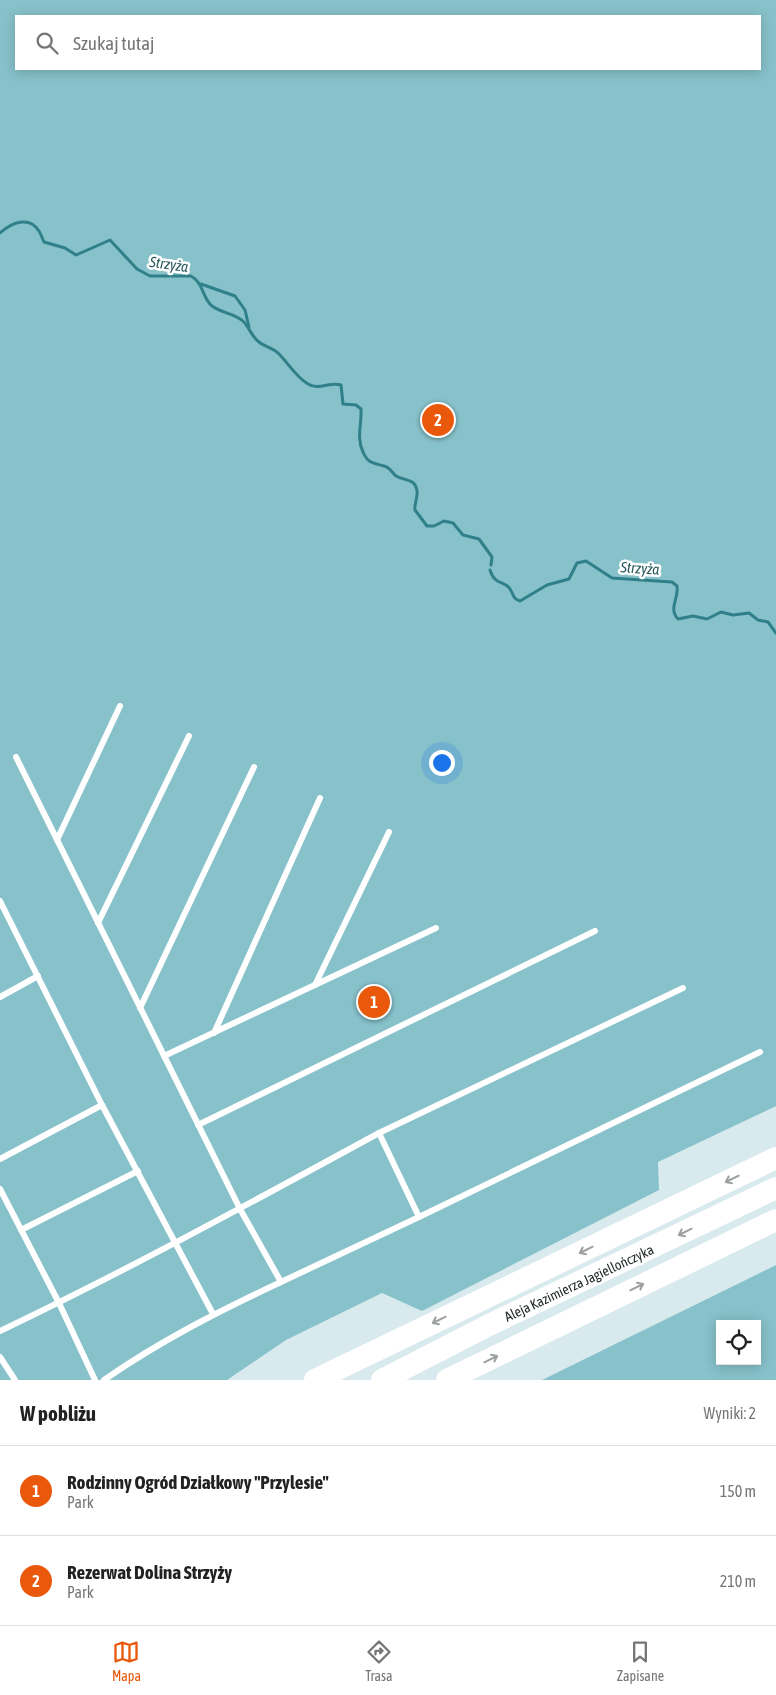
<!DOCTYPE html>
<html lang="pl">
<head>
<meta charset="utf-8">
<style>
  :root { --surface:#fff; --page:#f6f6f6; --text:#222; --muted:#767676; --line:#e0e0e0; --accent:#ea580c }
  body { margin:0; font-family:"Asap Condensed",sans-serif; background:var(--page); color:var(--text) }
  .controls { position:absolute; right:15px; bottom:15px; display:grid; overflow:hidden; border-radius:0px; box-shadow:0 2px 12px #0003 }
  .controls button { width:45px; height:45px; display:grid; place-items:center; padding:0; border:0; border-bottom:1px solid var(--line); background:var(--surface); color:var(--text); font:25px sans-serif }
  .you { position:absolute; left:441px; top:762px; width:18px; height:18px; margin:-12px; border:4px solid #fff; border-radius:50%; background:#1a73e8; box-shadow:0 0 0 8px #1a73e833 }
  .badge { display:grid; place-items:center; width:32px; height:32px; border-radius:50%; background:var(--accent); color:#fff; font-size:16px; font-weight:700 }
  .pin { position:absolute; translate:-50% -50%; border:2px solid #fff; box-shadow:0 1px 5px #0006 }
  .list { margin:0; padding:0; list-style:none }
  h2 { display:flex; justify-content:space-between; align-items:center; height:65px; margin:0; padding:0 20px; font-size:21px }
  h2 small { font-size:16px; font-weight:400; color:var(--muted) }
  .list li { display:grid; grid-template-columns:32px 1fr auto; gap:15px; align-items:center; box-sizing:border-box; height:90px; padding:0 20px; border-top:1px solid var(--line) }
  .list b { display:block; font-size:19px; white-space:nowrap }
  .list p { margin:0; font-size:16px; white-space:nowrap; color:var(--muted) }
  .list em { font-size:16px; font-style:normal; color:var(--muted) }
  .icon { flex:none; width:28px; height:28px; fill:none; stroke:currentColor; stroke-width:2; stroke-linecap:round; stroke-linejoin:round }
  .map { position:relative; flex:none; width:776px; height:1380px; overflow:hidden }
  .search { position:absolute; background:var(--surface); box-shadow:0 2px 12px #0003; left:15px; right:15px; top:15px; height:55px; display:flex; align-items:center; gap:12px; box-sizing:border-box; padding:0 18px; border-radius:0px; color:var(--muted); font-size:19px }
  .sheet { height:245px; background:var(--surface) }
  nav { display:flex; justify-content:space-around; align-items:center; box-sizing:border-box; height:70px; border-top:1px solid var(--line); background:var(--surface); font-size:14px; color:var(--muted) }
  nav a { display:grid; justify-items:center; gap:2px }
  nav .on { color:var(--accent) }
  .map>svg:first-child { display:block }
</style>
</head>
<body>
<div class="map">
<svg width="776" height="1380" viewBox="0 0 776 1380">
  <rect width="100%" height="100%" fill="#d8eaed"/>
  <!-- green -->
  <g fill="#87c1ca" fill-rule="evenodd">
    <path d="M0 0H776V1106L658 1162 659 1190 422 1311 382 1293 286 1340 227 1380H0ZM16 16H760V69H16Z"/>
    <path d="M776 1265V1380H542ZM720 1324H757V1361H720Z"/>
  </g>
  <g fill="none" stroke-linecap="round" stroke-linejoin="round">
    <!-- stream -->
    <g stroke="#30808a" stroke-width="3">
      <path d="M0 233C11 223 29 215 39 231 41 234 42 238 44 242L65 248 76 255 110 240 137 269 150 276H191C204 283 202 298 212 306 221 313 234 313 243 321 249 327 252 337 259 342 265 347 274 348 279 354 289 364 295 376 308 384 319 391 330 381 341 385L343 404 356 405 361 409C362 424 356 437 363 452 368 464 374 463 384 466 390 467 392 473 396 476 405 481 415 478 417 491 418 497 414 504 415 510L427 526H434L444 521 453 523 463 535 479 539 492 557 491 565"/>
      <path d="M201 284 235 296 245 310 249 327"/>
      <path d="M490 570C495 586 504 580 510 589 514 595 513 599 520 601L547 585 569 579 577 563 586 561 612 578 672 582 677 586C679 599 668 608 678 619L693 616 707 619 721 612 733 615 749 613 758 620 768 622 776 633"/>
    </g>
    <!-- lane -->
    <g stroke="#fff" stroke-width="6">
      <path d="M16 757 240 1209 281 1282 419 1217"/>
      <path d="M57 840 120 706"/>
      <path d="M0 901 102 1105 213 1314"/>
      <path d="M98 923 189 736"/>
      <path d="M315 985 389 832"/>
      <path d="M0 997 38 976"/>
      <path d="M140 1008 254 767"/>
      <path d="M214 1033 320 798"/>
      <path d="M164 1056 436 928"/>
      <path d="M198 1125 595 931"/>
      <path d="M379 1133 683 988"/>
      <path d="M0 1159 102 1105"/>
      <path d="M0 1189 59 1303 95 1380"/>
      <path d="M21 1230 138 1171"/>
      <path d="M0 1331C128 1270 254 1201 379 1133L419 1217 760 1052"/>
      <path d="M0 1357 15 1380"/>
      <path d="M104 1380C160 1341 219 1311 281 1282"/>
    </g>
    <!-- highway -->
    <g stroke="#fff" stroke-width="22">
      <path d="M315 1380 776 1158"/>
      <path d="M382 1380 489 1325 776 1188"/>
      <path d="M447 1380 776 1220"/>
    </g>
  </g>
  <!-- one-way arrows -->
  <defs><path id="oneway-shaft" d="M-6 0H5M1.5-3L5.5 0L1.5 3" fill="none" stroke-width="1.6" stroke-linecap="round" stroke-linejoin="round" transform="scale(1.25)"/></defs>
  <g stroke="#9da0a0">
    <use href="#oneway-shaft" transform="translate(732 1179) rotate(154)"/>
    <use href="#oneway-shaft" transform="translate(685 1232) rotate(154)"/>
    <use href="#oneway-shaft" transform="translate(586 1250) rotate(154)"/>
    <use href="#oneway-shaft" transform="translate(637 1287) rotate(-26)"/>
    <use href="#oneway-shaft" transform="translate(439 1320) rotate(154)"/>
    <use href="#oneway-shaft" transform="translate(491 1359) rotate(-26)"/>
  </g>
  <g text-anchor="middle" dominant-baseline="central" stroke-width="5" stroke-linejoin="round" paint-order="stroke">
    <!-- street labels -->
    <g font-size="14" fill="#252c2d" stroke="#fff">
      <text transform="translate(579 1283) rotate(-25)">Aleja Kazimierza Jagiellończyka</text>
    </g>
    <!-- water labels -->
    <g font-size="15" font-style="italic" fill="#29585e" stroke="#fff">
      <text transform="translate(169 264) rotate(8)">Strzyża</text>
      <text transform="translate(640 568) rotate(4)">Strzyża</text>
    </g>
  </g>
</svg>
<div class="controls">
<button><svg class="icon" aria-label="locate" viewBox="0 0 24 24"><circle cx="12" cy="12" r="6"/><path d="M12 2v4M12 18v4M2 12h4M18 12h4"/></svg></button>
</div>
<div class="you"></div>
<div class="pin badge" style="left:374px;top:1002px">1</div>
<div class="pin badge" style="left:438px;top:420px">2</div>
<div class="search"><svg class="icon" aria-label="search" viewBox="0 0 24 24"><circle cx="10" cy="10" r="6"/><path d="M15 15l6 6"/></svg>Szukaj tutaj</div>
</div>
<section class="sheet">
<h2>W pobliżu<small>Wyniki: 2</small></h2>
<ul class="list">
<li><span class="badge">1</span><div><b>Rodzinny Ogród Działkowy &quot;Przylesie&quot;</b><p>Park</p></div><em>150 m</em></li>
<li><span class="badge">2</span><div><b>Rezerwat Dolina Strzyży</b><p>Park</p></div><em>210 m</em></li>
</ul>
</section>
<nav>
<a class="on"><svg class="icon" aria-label="map" viewBox="0 0 24 24"><path d="M3 6l6-2 6 2 6-2v14l-6 2-6-2-6 2zM9 4v14M15 6v14"/></svg>Mapa</a>
<a><svg class="icon" aria-label="directions" viewBox="0 0 24 24"><path d="M12 3l9 9-9 9-9-9zM9 14v-3h6M13 9l2 2-2 2"/></svg>Trasa</a>
<a><svg class="icon" aria-label="saved" viewBox="0 0 24 24"><path d="M7 4h10v16l-5-4-5 4z"/></svg>Zapisane</a>
</nav>
</body>
</html>
